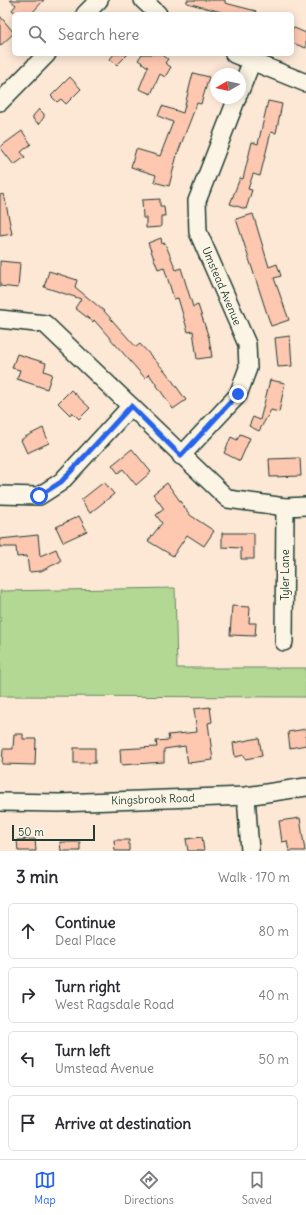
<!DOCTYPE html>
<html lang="en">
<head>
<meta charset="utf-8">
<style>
  :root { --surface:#fff; --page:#f2f2f3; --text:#2b2b33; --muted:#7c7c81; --line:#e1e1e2; --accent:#2563eb }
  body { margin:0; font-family:Delius,sans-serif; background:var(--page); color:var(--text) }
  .compass { position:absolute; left:210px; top:68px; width:36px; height:36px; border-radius:50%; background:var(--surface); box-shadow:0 2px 10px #0003; rotate:261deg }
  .scale { position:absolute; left:12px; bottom:10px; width:83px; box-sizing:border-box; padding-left:4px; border:2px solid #1f3d34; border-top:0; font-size:11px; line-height:14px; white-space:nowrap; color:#1f3d34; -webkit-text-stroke:3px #fcf5e5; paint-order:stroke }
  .stop { position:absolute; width:12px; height:12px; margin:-9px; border:3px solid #2563eb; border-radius:50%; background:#fff }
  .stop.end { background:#2563eb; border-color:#fff; box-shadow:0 1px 4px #0008 }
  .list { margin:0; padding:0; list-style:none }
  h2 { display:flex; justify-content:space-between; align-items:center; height:52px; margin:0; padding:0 16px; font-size:17px }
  h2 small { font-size:13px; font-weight:400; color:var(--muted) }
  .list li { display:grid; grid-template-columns:26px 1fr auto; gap:12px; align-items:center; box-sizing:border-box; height:56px; margin:0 8px 8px; padding:0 8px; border:1px solid var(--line); border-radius:6px }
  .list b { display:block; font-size:15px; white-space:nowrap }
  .list p { margin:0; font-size:13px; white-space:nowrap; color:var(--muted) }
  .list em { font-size:13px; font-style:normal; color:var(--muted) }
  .icon { flex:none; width:22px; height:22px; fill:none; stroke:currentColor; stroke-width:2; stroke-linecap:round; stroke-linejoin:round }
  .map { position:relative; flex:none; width:306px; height:851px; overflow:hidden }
  .search { position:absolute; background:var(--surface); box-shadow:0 2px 10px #0003; left:12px; right:12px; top:12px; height:44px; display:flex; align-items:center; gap:10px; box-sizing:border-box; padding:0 14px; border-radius:6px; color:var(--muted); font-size:15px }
  .sheet { height:308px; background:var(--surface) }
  nav { display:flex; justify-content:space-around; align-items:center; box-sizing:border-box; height:56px; border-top:1px solid var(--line); background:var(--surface); font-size:11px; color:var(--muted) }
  nav a { display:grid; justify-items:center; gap:2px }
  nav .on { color:var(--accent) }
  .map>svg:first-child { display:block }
</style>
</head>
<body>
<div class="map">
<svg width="306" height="851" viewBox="0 0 306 851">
  <rect width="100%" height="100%" fill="#fde7d5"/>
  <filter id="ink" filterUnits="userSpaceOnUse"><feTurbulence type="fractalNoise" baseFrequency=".025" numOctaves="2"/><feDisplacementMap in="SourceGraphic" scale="8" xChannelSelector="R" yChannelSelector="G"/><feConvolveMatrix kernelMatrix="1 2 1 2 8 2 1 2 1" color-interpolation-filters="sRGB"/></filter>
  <g filter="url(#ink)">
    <!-- green -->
    <path fill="#b3d894" stroke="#698a64" d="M175 588 177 668H306V697L0 696V591Z"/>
    <!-- building -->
    <g fill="#fec7b0" stroke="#1f3d34">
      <path d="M10 0H44L31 14H17L12 10 16 5Z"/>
      <path d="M187 0H225V3L256 11V14H229L187 3Z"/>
      <path d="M0 16 14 33 0 46Z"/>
      <path d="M292 27 306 33V48L292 43Z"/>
      <path d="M114 54H128L117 65 110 59Z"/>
      <path d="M142 54H161L168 59 165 63 171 67 165 77 160 74 151 94 139 89 148 67 138 60Z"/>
      <path d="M193 73 209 77 201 104 197 103 177 155 169 186 154 182 156 175 131 167 136 149 160 156 173 122 158 116 162 106 183 113Z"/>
      <path d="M70 77 81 89 66 104 61 99 57 102 51 96Z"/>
      <path d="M268 101 282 104 276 133 271 132 260 176 253 174 248 189 252 190 246 209 230 204 240 178 243 179 252 142 258 144Z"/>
      <path d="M39 109 44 114V117L39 124 33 119V116Z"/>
      <path d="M22 131 31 144 21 152 25 157 14 165 0 147Z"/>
      <path d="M4 194 12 234 0 236V195Z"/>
      <path d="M160 199V206H164L165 216H161V227L146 228V218H143L142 200Z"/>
      <path d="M253 214 269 267 277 264 281 276 274 278 289 320 271 326 236 219Z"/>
      <path d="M161 238 162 244 165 243 176 270 181 268 193 307 198 305 209 338 212 357 197 359 193 331 188 332 178 298 174 299 164 267 158 269 148 243Z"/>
      <path d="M0 261 20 263 18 288 0 286Z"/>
      <path d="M49 271 77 280 75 287 104 311 136 347 140 344 166 372 186 400 173 409 149 374 145 378 94 320 93 322 75 308 81 299 44 287Z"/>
      <path d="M290 336 292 366 278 367 275 338Z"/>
      <path d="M17 354 46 363 44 371 52 374 47 389 17 379 20 370 12 368Z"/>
      <path d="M270 380 285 383 279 412 271 410 259 431 249 426 253 417 260 420Z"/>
      <path d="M71 390 90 408 79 419 72 412 70 415 58 403Z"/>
      <path d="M43 428 49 443 27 453 21 440 25 437Z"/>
      <path d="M240 434 250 438 240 461 224 453 231 437 237 440Z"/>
      <path d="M132 449 151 472 136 485 123 469 118 473 112 465Z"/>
      <path d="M300 458 301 476 270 477 269 459Z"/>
      <path d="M104 482 114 494 90 513 81 500Z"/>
      <path d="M167 483 190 515 214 531 204 546 187 535 173 556 148 541 162 523 156 515 164 509 153 494Z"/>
      <path d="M79 516 87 531 63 542 56 527Z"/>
      <path d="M222 533H254V559H241V548L222 547Z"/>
      <path d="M38 535 40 556 56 549 61 561 41 571 29 572 27 556 17 557 16 547H0V539Z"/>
      <path d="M232 606 250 607 249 623H256L255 636 230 635Z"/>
      <path d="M210 707 212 722 208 723 213 760 188 763 185 746 164 749V762L121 765 120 749 157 747 156 741 169 740 168 735 197 732 194 709Z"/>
      <path d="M306 729V745L290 748 288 732Z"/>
      <path d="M14 734H23V739H36L35 765 2 764 3 749H13Z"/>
      <path d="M259 738 262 756 245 759 244 755 235 757 233 743Z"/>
      <rect x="74" y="748" width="21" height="15"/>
      <path d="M300 818 305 851H289L287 841 282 842 279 821Z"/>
      <path d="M202 837 204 851H188L186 839Z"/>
      <path d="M35 839 36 851H18L17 840Z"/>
      <path d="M114 840H129V851H115Z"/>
      <path d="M60 842H80V851H61Z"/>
    </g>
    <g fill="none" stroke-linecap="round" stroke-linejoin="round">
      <!-- minor casing -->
      <g stroke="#1f3d34" stroke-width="20">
        <g id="minor">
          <path d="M143 0 158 14"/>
          <path d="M85 14 99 0"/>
          <path d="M234 54 306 83"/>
          <path d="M240 91 252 61"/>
          <path d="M0 102 47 54"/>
          <path d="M0 319 45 324 228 499 285 507 306 506"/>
          <path d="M181 456 238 395 248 368 247 344 198 232 197 201 237 98"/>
          <path d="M0 495 39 496 61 482 131 406"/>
          <path d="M284 642 285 507"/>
          <path d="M246 796 250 851"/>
          <path d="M0 802 59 803 246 796 306 787"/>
        </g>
      </g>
      <!-- minor -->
      <use href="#minor" stroke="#fcf5e5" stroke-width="17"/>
    </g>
  </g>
  <g fill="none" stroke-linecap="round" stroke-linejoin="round" filter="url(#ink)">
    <!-- route -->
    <path stroke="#2563eb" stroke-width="5" d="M39 496 61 482 131 406 181 456 238 394"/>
  </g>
  <g text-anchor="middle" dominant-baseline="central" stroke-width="3.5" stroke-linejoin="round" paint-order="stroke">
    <!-- street labels -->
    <g font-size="11" fill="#1f3d34" stroke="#fcf5e5">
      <text transform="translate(222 286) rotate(67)">Umstead Avenue</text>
      <text transform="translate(285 575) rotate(-90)">Tyler Lane</text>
      <text transform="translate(153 799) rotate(-2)">Kingsbrook Road</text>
    </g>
  </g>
</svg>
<svg class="compass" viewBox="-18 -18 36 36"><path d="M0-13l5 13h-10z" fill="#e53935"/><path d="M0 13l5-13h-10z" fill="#7c7c81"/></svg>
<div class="scale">50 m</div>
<div class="stop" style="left:39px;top:496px"></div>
<div class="stop end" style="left:238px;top:394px"></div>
<div class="search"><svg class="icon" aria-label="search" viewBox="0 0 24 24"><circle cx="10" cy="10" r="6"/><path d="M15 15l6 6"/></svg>Search here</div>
</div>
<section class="sheet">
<h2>3 min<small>Walk · 170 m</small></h2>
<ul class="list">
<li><svg class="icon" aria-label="ahead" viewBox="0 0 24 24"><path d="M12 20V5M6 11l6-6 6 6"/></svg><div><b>Continue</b><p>Deal Place</p></div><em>80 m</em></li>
<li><svg class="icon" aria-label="right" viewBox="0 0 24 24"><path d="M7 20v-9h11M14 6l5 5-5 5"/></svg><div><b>Turn right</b><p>West Ragsdale Road</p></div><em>40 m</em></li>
<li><svg class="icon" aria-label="left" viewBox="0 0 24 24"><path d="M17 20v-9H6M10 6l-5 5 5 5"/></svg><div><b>Turn left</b><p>Umstead Avenue</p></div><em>50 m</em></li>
<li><svg class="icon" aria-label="arrive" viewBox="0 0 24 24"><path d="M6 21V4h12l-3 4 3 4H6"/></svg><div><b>Arrive at destination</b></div></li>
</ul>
</section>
<nav>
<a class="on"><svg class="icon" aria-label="map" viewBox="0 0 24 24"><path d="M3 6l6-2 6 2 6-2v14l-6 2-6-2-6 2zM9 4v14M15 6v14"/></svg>Map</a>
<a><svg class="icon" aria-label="directions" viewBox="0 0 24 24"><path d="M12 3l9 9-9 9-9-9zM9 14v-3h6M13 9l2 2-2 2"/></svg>Directions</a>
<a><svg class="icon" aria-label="saved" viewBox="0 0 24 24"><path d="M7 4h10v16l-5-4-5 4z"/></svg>Saved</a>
</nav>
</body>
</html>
